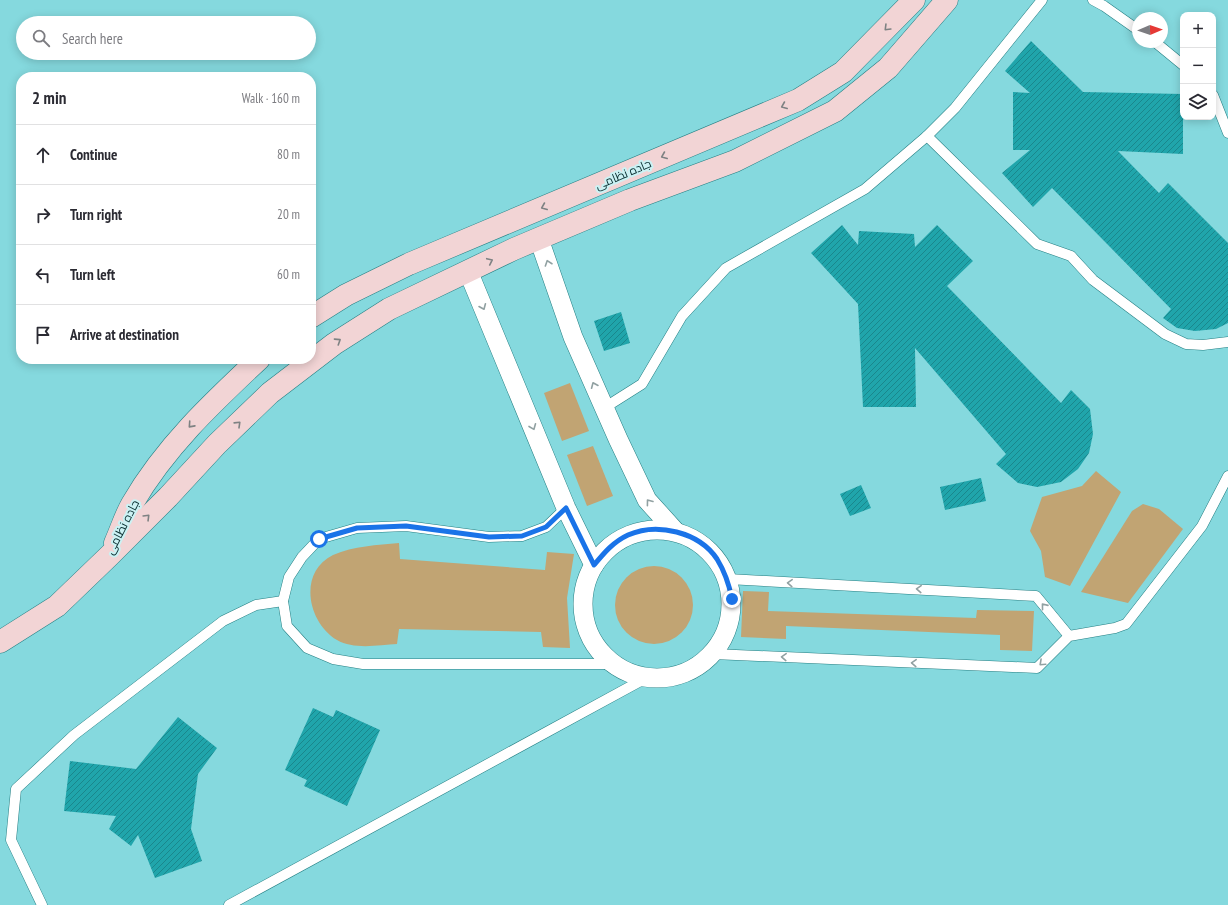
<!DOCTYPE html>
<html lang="en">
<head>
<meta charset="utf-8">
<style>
  :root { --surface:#fff; --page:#f2f2f3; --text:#2b2b33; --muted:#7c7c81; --line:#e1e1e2 }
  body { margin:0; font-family:"PT Sans Narrow",Cairo,sans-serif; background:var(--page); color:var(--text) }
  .controls { position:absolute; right:12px; top:12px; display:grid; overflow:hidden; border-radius:8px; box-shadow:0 2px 10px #0003 }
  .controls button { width:36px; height:36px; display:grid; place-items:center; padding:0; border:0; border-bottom:1px solid var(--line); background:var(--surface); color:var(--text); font:20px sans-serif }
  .compass { position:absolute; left:1132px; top:12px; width:36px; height:36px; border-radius:50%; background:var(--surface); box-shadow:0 2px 10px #0003; rotate:88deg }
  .stop { position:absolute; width:12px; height:12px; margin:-9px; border:3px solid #1a73e8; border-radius:50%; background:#fff }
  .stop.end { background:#1a73e8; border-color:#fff; box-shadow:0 1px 4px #0008 }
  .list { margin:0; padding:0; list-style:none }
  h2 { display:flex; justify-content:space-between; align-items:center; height:52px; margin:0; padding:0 16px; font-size:17px }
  h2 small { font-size:13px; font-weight:400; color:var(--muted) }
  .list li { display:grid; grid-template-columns:26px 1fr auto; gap:12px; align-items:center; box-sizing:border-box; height:60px; padding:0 16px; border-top:1px solid var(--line) }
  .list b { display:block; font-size:15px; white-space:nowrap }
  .list em { font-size:13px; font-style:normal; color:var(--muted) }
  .icon { flex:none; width:22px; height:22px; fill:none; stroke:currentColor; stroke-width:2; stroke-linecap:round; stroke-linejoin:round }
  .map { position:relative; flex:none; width:1228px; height:905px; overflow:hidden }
  .search { position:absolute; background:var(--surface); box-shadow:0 2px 10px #0003; left:16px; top:16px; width:300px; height:44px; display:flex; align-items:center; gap:10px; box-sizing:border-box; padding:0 14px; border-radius:22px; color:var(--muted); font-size:15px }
  .panel { position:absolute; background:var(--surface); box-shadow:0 2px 10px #0003; left:16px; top:72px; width:300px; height:292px; border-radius:16px }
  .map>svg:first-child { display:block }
</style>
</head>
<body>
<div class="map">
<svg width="1228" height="905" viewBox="0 0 1228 905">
  <defs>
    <pattern id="building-hatch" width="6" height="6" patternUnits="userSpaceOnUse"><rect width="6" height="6" fill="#20a5ab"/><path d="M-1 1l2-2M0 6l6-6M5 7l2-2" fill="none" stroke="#1a878c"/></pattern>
  </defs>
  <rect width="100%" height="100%" fill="#85d9de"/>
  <!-- green -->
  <g fill="#c1a473">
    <path d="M570 383 589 431 562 441 544 393Z"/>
    <path d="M593 446 613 496 587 506 567 455Z"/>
    <path d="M1096 471 1121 492 1070 586 1045 577 1041 551 1030 531 1042 497 1082 486Z"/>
    <path d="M1143 504 1159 509 1183 529 1128 603 1081 592 1132 511Z"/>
    <path d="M399 543 400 559 545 570 547 552 574 554 567 598 570 648 543 647 541 632 399 629 397 644C379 645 354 650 337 640 307 622 298 572 333 555 354 546 377 545 399 543Z"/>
    <circle cx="654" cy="605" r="39"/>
    <path d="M743 591 769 592 768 611 976 618 977 610 1034 611 1032 651 1000 650V635L786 626V639L741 637Z"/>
  </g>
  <!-- building -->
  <g fill="url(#building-hatch)">
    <path d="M1031 41 1083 92 1183 94V154L1118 151 1159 193 1168 183 1228 243V323L1216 329 1195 331 1177 328 1163 318 1171 309 1052 188 1033 207 1002 173 1030 150H1013V92L1030 93 1005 71Z"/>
    <path d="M842 225 858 245 859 231 914 234 915 247 937 225 973 261 947 286 1061 403 1071 390 1090 409 1093 434 1089 453 1078 469 1061 482 1037 487 1018 483 996 464 1006 454 915 348 916 407H863L858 304 811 253Z"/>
    <path d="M621 312 630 343 604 351 594 321Z"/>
    <path d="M981 478 986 501 945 510 940 487Z"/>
    <path d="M861 485 871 508 850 516 840 494Z"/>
    <path d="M313 708 333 717 336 710 380 730 347 806 304 786 307 780 285 770Z"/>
    <path d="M178 717 217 748 198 774 191 829 202 861 155 878 138 835 131 846 109 829 116 816 64 811 70 761 136 769Z"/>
  </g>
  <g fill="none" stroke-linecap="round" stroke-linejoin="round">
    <!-- lane casing -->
    <g stroke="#247f83" stroke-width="11">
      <g id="lane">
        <path d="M1093 0 1104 6 1138 30"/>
        <path d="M1155 42 1183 65"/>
        <path d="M1213 95 1228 133"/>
        <path d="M927 136 1037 244 1071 256 1093 280 1165 334 1186 344 1203 345 1228 342"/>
        <path d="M604 408 642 384 682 316 726 268 865 189 927 136 955 108 1042 0"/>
        <path d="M566 508 546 527 522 536 489 537 406 526 357 528 319 539 302 557 289 577 283 601 287 626 307 648 333 659 363 664H612"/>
        <path d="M728 579 1036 596 1069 636"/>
        <path d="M713 654 1037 668 1069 636 1115 628 1126 624 1202 526 1228 476"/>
        <path d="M42 905 11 840 16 789 74 735 223 621 256 605 283 601"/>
        <path d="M229 905 646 678"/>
      </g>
    </g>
    <!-- street casing -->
    <g stroke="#247f83" stroke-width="20">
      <g id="street">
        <path d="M539 239 573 337 618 439 647 500 675 531"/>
        <path d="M468 271 566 508 594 565"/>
        <circle cx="657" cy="604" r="74"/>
      </g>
    </g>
    <!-- secondary casing -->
    <g stroke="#247f83" stroke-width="23">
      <g id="secondary">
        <path d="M311 317 346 295 409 264 798 100 843 72 914 0"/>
        <path d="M115 543C121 530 125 516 132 504 165 447 212 403 259 359"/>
        <path d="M0 642 57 606 110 555 168 497 217 444 270 393 334 344 389 309 514 249 630 200 735 161 835 111 888 68 947 0"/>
      </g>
    </g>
    <!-- lane -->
    <use href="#lane" stroke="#fff" stroke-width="10"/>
    <!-- street -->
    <use href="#street" stroke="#fff" stroke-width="19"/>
    <!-- secondary -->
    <use href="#secondary" stroke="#f2d4d5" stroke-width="22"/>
  </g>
  <!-- one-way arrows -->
  <defs><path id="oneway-chevron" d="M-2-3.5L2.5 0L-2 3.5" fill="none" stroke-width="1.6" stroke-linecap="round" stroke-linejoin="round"/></defs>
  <g stroke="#7e8283">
    <use href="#oneway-chevron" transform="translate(887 28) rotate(135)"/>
    <use href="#oneway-chevron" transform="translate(784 106) rotate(157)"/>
    <use href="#oneway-chevron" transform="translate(664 156) rotate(157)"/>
    <use href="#oneway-chevron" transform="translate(544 207) rotate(157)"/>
    <use href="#oneway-chevron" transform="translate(490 261) rotate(-25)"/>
    <use href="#oneway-chevron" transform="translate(338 341) rotate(-33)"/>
    <use href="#oneway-chevron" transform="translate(238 424) rotate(-44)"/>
    <use href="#oneway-chevron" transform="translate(191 425) rotate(132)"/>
    <use href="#oneway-chevron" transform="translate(147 517) rotate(-45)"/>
  </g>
  <g stroke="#91a1a2">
    <use href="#oneway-chevron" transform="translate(548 263) rotate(-109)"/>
    <use href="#oneway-chevron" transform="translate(483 307) rotate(67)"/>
    <use href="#oneway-chevron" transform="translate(594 385) rotate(-113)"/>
    <use href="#oneway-chevron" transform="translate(533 427) rotate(68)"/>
    <use href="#oneway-chevron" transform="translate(649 502) rotate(-127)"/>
    <use href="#oneway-chevron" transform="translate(790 583) rotate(-177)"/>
    <use href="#oneway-chevron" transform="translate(919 589) rotate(-177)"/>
    <use href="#oneway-chevron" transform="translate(1044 606) rotate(-129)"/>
    <use href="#oneway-chevron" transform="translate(784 657) rotate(-177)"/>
    <use href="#oneway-chevron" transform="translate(914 663) rotate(-177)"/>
    <use href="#oneway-chevron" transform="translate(1042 663) rotate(137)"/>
  </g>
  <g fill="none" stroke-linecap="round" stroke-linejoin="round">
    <!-- route -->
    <path stroke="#1a73e8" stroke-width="5" d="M319 539 357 528 406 526 489 537 522 536 546 527 566 508 594 565C604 553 613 542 628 535 657 522 699 532 717 559 725 572 729 584 732 599"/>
  </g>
  <g text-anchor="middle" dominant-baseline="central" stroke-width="4" stroke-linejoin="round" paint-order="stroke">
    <!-- street labels -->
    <g font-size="12" fill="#0a2f31" stroke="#cbf2f4">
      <text transform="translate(623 174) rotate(-23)">جاده نظامی</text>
      <text transform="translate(122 527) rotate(-63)">جاده نظامی</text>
    </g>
  </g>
</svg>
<div class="controls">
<button>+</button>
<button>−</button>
<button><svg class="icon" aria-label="layers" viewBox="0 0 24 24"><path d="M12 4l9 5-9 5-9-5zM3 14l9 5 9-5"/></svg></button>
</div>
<svg class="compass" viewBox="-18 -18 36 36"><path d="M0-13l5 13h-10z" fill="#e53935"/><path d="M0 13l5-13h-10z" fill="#7c7c81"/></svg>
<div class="stop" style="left:319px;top:539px"></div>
<div class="stop end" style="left:732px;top:599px"></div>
<div class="search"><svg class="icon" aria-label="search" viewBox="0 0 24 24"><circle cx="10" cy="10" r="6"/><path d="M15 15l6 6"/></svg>Search here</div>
<section class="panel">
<h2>2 min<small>Walk · 160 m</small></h2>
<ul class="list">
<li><svg class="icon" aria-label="ahead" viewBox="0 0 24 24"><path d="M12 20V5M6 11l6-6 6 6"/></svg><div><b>Continue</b></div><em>80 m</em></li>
<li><svg class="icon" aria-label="right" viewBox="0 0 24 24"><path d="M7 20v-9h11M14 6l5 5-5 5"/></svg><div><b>Turn right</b></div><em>20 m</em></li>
<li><svg class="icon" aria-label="left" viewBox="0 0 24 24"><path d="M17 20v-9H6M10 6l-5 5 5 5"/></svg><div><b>Turn left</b></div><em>60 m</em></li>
<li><svg class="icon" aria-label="arrive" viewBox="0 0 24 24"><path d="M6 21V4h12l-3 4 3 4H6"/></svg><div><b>Arrive at destination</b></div></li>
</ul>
</section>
</div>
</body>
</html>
